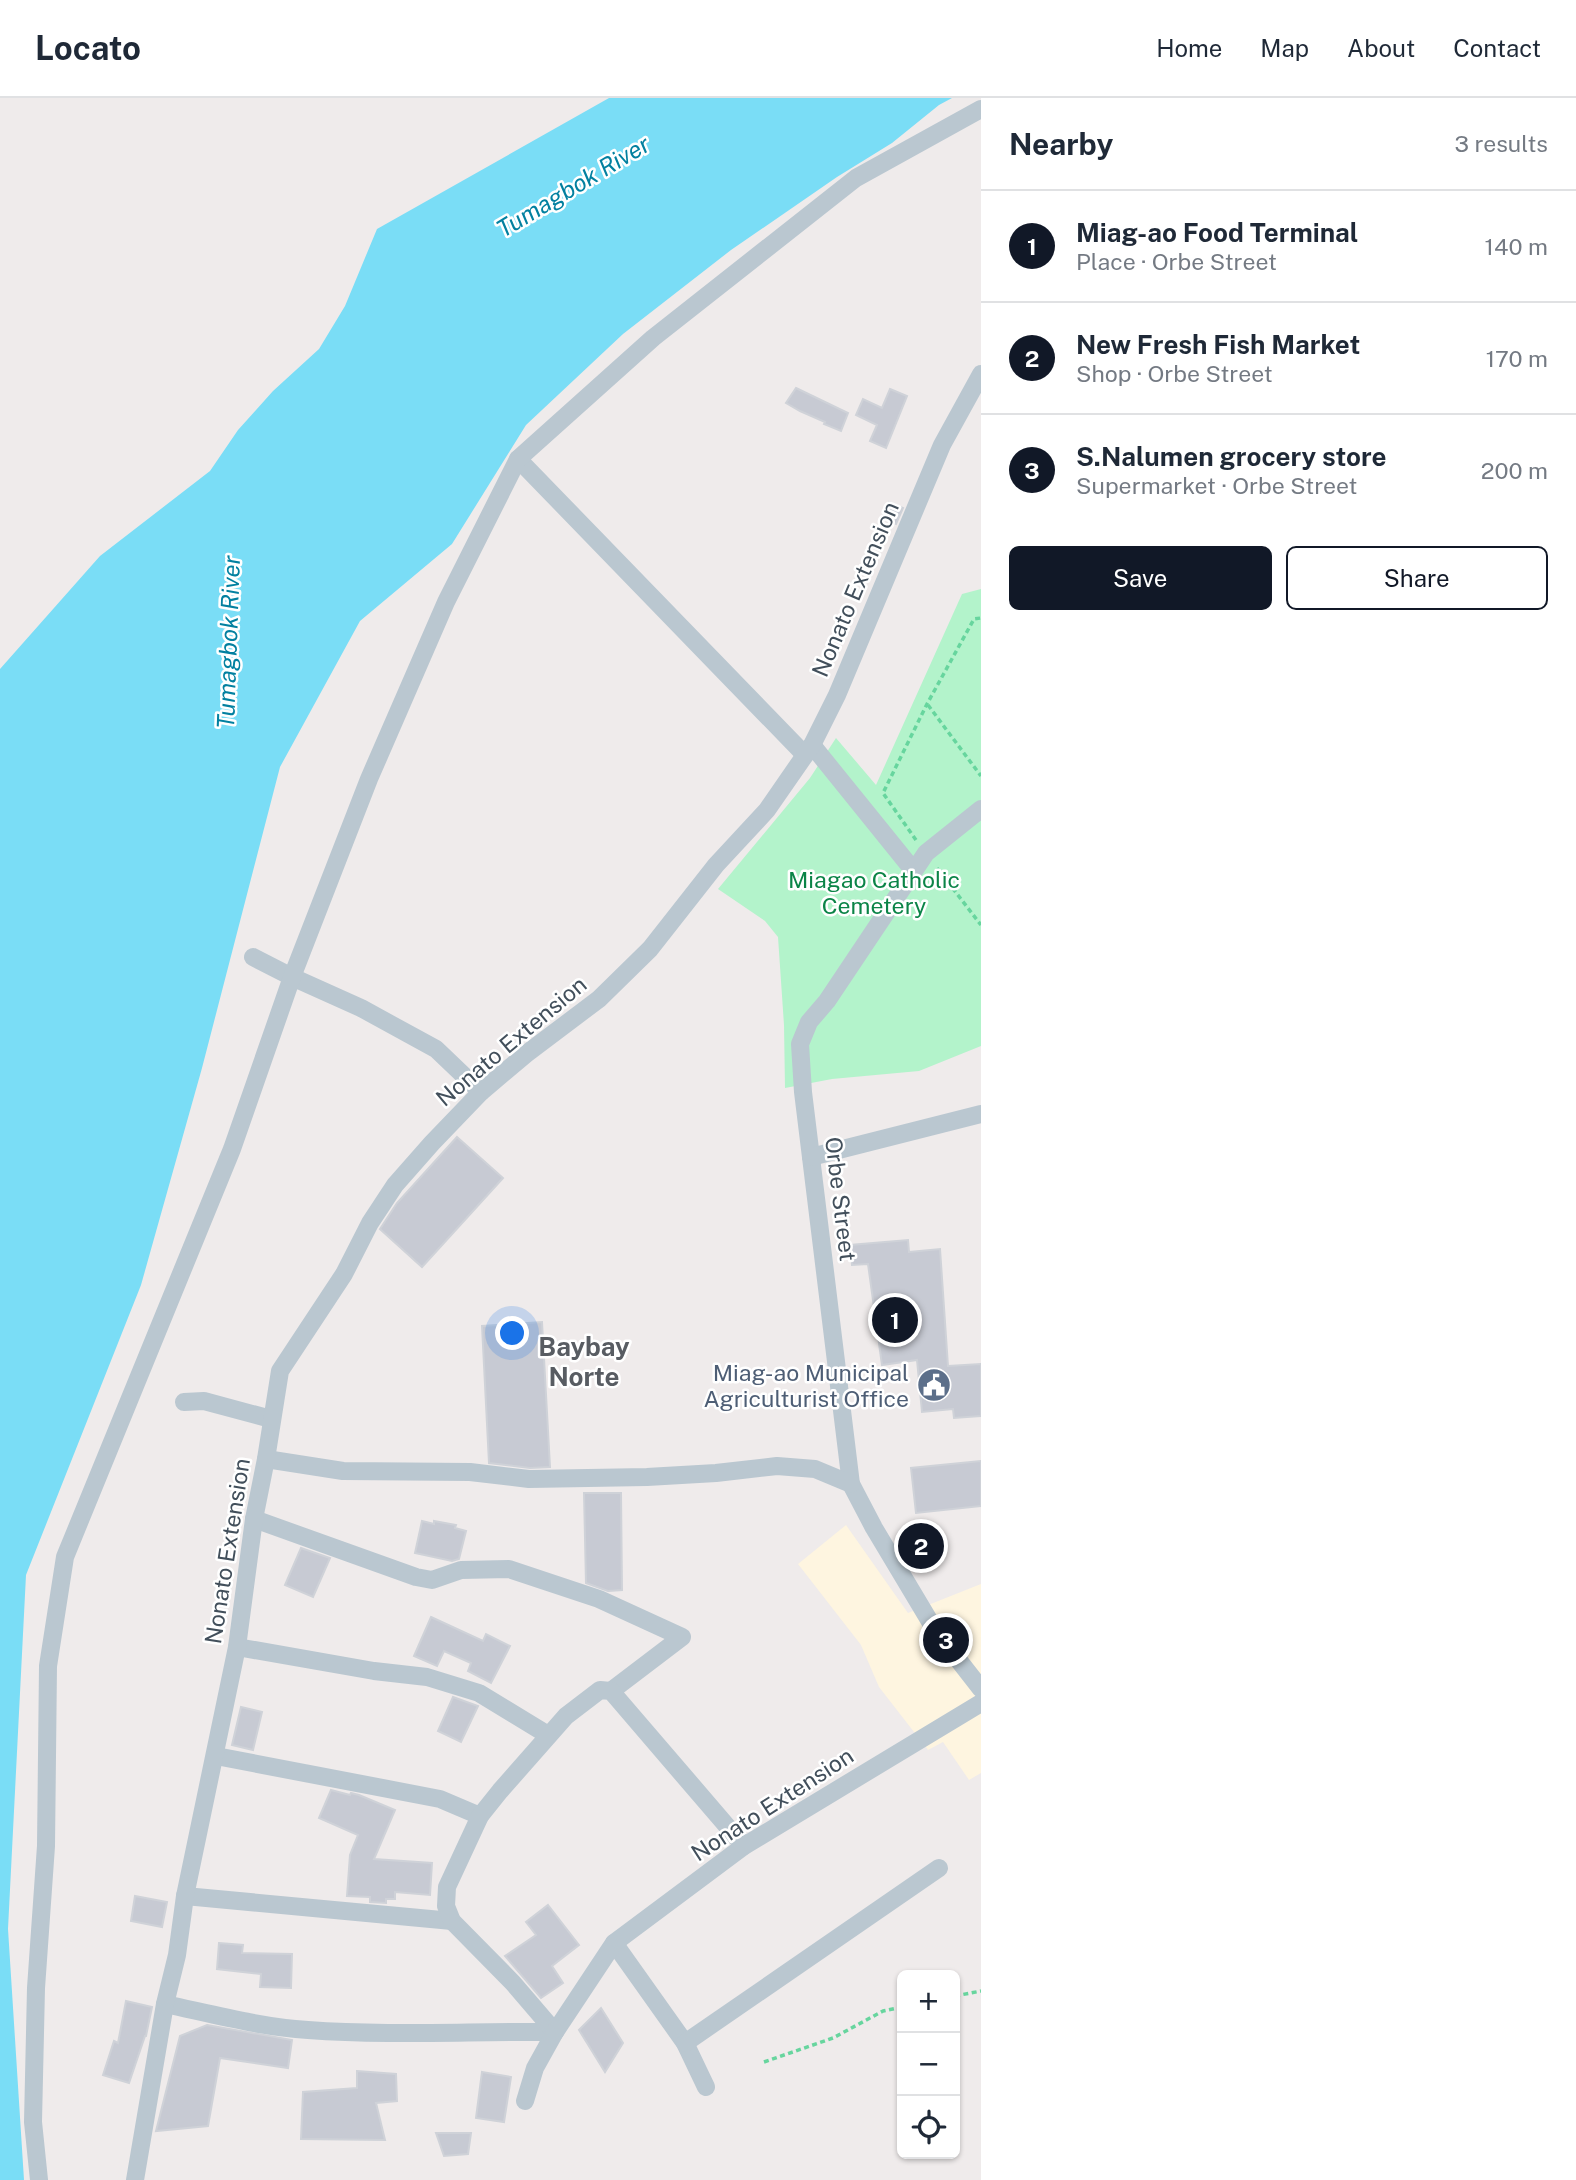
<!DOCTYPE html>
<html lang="en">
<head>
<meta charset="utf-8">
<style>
  :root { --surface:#fff; --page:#f6f6f7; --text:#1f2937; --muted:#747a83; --line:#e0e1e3; --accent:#111827 }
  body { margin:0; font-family:"Public Sans",sans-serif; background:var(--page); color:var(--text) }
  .controls { position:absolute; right:21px; bottom:21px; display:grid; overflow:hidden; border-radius:10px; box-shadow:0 2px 5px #0004 }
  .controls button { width:63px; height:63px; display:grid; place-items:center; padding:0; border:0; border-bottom:2px solid var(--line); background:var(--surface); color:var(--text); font:35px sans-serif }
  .you { position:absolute; left:513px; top:1236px; width:24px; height:24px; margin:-18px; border:5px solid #fff; border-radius:50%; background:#1a73e8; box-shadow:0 0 0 10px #1a73e833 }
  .badge { display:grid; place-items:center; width:46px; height:46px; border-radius:50%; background:var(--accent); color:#fff; font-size:23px; font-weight:700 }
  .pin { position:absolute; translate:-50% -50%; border:4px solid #fff; box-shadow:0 2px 7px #0006 }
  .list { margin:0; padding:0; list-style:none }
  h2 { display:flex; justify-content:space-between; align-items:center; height:91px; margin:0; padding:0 28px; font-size:30px }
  h2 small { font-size:23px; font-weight:400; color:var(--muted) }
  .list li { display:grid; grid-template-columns:46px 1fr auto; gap:21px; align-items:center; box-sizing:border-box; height:112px; padding:0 28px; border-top:2px solid var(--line) }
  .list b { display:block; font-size:26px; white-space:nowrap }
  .list p { margin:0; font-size:23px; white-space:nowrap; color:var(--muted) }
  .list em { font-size:23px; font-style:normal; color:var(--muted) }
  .actions { display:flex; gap:14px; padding:21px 28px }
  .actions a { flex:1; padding:16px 0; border:2px solid var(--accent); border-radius:10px; text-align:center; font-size:24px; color:var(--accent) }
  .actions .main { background:var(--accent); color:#fff }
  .icon { flex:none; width:38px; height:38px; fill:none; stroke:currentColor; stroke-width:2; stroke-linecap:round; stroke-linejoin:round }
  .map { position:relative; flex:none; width:981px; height:2082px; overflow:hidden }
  header { display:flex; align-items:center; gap:42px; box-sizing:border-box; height:98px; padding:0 35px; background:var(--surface); border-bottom:2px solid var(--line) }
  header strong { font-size:33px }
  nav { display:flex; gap:38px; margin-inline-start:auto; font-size:24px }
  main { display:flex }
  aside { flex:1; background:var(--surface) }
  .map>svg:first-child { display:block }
</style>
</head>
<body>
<header>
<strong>Locato</strong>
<nav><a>Home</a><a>Map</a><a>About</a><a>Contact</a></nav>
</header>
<main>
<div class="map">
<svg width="981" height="2082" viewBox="0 0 981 2082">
  <rect width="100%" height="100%" fill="#efebeb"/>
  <!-- commercial -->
  <path fill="#fef5e0" d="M846 1427 908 1515 981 1486V1675L969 1682 943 1644 928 1652 879 1589 861 1547 798 1466Z"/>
  <!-- green -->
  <path fill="#b3f3cb" d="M981 491V948L919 973 832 981 785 990 784 927 778 839 765 823 718 791 810 680 836 640 876 687 962 496Z"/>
  <!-- water -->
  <path fill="#7addf6" d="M609 0H952L939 7 892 45 837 79 731 152 623 236 526 327 452 446 360 523 280 669 202 970 141 1187 26 1477 8 1831 24 2082H0V571L100 458 210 373 238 332 273 293 319 251 345 208 377 131Z"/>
  <!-- building -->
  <g fill="#c7cad3" stroke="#cfd2d8" stroke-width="2">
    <path d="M796 290 848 315 841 333 824 326 825 324 800 313 786 305Z"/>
    <path d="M890 291 907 298 886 350 870 343 877 327 856 317 863 301 882 310Z"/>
    <path d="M889 404 903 410 896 426 882 420Z"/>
    <path d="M457 1039 503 1080 422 1169 380 1131 397 1105Z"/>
    <path d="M908 1142 909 1154 940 1151 948 1268 981 1266V1318L954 1320 953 1311 922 1314 917 1262 882 1267 868 1166 852 1167 850 1147Z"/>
    <path d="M542 1224 550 1369 530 1370 489 1365 482 1228Z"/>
    <path d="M981 1363V1408L916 1415 911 1370Z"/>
    <path d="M584 1395H621L622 1492 608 1493 586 1485Z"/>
    <path d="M422 1423 434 1426V1423L456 1427 455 1430 466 1433 459 1461 452 1463 415 1455Z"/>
    <path d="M301 1450 330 1460 313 1499 285 1487Z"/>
    <path d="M431 1519 483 1543 486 1536 510 1548 491 1585 468 1573 471 1565 444 1553 437 1568 414 1558Z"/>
    <path d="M453 1599 478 1608 461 1644 438 1633Z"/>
    <path d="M241 1609 262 1614 253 1652 232 1647Z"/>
    <path d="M331 1692 350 1697 351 1695 359 1697 395 1712 374 1761 432 1765 430 1797 395 1794V1801H386V1805L370 1804V1799L347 1798 350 1757 358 1737 319 1720Z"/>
    <path d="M135 1798 167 1804 162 1829 131 1823Z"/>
    <path d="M548 1807 579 1847 552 1868 563 1885 541 1900 505 1858 536 1837 526 1824Z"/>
    <path d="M219 1845 243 1847 242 1855 292 1856 291 1890 260 1889 261 1876 217 1871Z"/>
    <path d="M126 1903 152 1909 146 1938H145L129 1985 103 1977 114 1943 118 1945Z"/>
    <path d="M601 1910 623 1945 605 1974 579 1932Z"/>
    <path d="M207 1927 292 1942 288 1970 220 1960 208 2028 156 2033 180 1938Z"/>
    <path d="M357 1973 396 1976 397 2003 376 2005 385 2042 301 2041 303 1994 357 1990Z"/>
    <path d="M482 1974 511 1979 504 2024 476 2020Z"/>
    <path d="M436 2035H471L468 2056 444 2058Z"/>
  </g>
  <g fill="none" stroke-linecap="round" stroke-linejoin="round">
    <!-- path -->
    <g stroke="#67d59e" stroke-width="3.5" stroke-dasharray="5 3.5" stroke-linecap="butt">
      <path d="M928 607 981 678"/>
      <path d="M916 742 883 695 927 606 974 521 981 520"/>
      <path d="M937 770 981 827"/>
      <path d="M955 1898 981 1893"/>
      <path d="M764 1964 833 1940 883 1913 902 1909"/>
    </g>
    <!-- minor -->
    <g stroke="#bac7d0" stroke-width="18">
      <path d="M518 361 805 657"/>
      <path d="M812 647 913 772"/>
      <path d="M981 711 926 755 827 903 809 924 800 946 803 994 851 1386 874 1430 935 1532 981 1591"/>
      <path d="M253 859 292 879 361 910 436 951 481 994"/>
      <path d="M811 1059 981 1016"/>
      <path d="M184 1304 204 1303 271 1321"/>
      <path d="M266 1361 343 1373 470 1374 529 1381 647 1379 716 1375 777 1368 815 1371 851 1386"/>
      <path d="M254 1421 416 1479 432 1482 461 1472 509 1471 599 1501 682 1539 611 1593"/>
      <path d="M237 1549 374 1573 427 1579 479 1595 548 1637"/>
      <path d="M216 1658 440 1701 480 1718"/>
      <path d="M185 1798 452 1823"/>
      <path d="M614 1845 685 1945 706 1989"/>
      <path d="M165 1906C212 1916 260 1929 308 1932 390 1938 473 1933 555 1934"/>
      <path d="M555 1934 513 1885 452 1823 446 1808 447 1789 480 1718 500 1693 566 1618 600 1592 611 1593 744 1748"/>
      <path d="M685 1945 939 1770"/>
      <path d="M525 2003 535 1970 555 1934 614 1845 744 1748 981 1605"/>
      <path d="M39 2082 33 2024 36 1890 46 1748 48 1568 65 1459 232 1051 292 879 369 681 446 504 518 361 653 240 856 80 981 11"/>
      <path d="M135 2082 165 1906 177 1857 185 1798 237 1549 254 1421 266 1361 280 1273 344 1176 370 1125 395 1087 432 1045 481 994 526 956 599 901 650 851 716 767 767 712 812 647 837 597 942 347 981 276"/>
    </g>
  </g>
  <!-- icons -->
  <defs>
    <g id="civic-disc" transform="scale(1.75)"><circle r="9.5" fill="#5c6f8a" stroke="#fff"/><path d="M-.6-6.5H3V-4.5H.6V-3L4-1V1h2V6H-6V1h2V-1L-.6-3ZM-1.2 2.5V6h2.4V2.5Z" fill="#fff"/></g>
  </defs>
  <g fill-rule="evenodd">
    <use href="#civic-disc" x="934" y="1287"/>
  </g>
  <g text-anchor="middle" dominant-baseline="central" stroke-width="5" stroke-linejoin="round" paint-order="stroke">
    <!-- street labels -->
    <g font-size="23" fill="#424f5b" stroke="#fff">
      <text transform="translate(855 491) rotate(-67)">Nonato Extension</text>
      <text transform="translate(511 943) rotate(-40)">Nonato Extension</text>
      <text transform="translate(841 1101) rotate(83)">Orbe Street</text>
      <text transform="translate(227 1453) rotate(-81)">Nonato Extension</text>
      <text transform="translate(772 1706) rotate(-33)">Nonato Extension</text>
    </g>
    <!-- park labels -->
    <g font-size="23" fill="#0b8447" stroke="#fff">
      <text x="874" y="781">Miagao Catholic<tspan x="874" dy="26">Cemetery</tspan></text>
    </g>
    <!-- service labels -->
    <g font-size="23" fill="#4e5e75" stroke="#fff" text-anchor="end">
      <text x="909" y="1274">Miag-ao Municipal<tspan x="909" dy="26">Agriculturist Office</tspan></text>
    </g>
    <!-- water labels -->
    <g font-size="24" font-style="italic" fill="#0280a0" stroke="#fff">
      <text transform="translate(573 88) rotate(-31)">Tumagbok River</text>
      <text transform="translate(228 544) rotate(-88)">Tumagbok River</text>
    </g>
    <!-- quarter labels -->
    <g font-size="26" font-weight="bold" fill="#585c62" stroke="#fff">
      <text x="584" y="1248">Baybay<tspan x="584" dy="30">Norte</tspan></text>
    </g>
  </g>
</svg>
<div class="controls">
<button>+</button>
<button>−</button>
<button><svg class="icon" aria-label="locate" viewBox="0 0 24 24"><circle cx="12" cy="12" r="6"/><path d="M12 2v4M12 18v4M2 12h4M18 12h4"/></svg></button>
</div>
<div class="you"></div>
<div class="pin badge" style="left:895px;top:1222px">1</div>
<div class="pin badge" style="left:921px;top:1448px">2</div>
<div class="pin badge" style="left:946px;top:1542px">3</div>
</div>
<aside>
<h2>Nearby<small>3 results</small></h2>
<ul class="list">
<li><span class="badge">1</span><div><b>Miag-ao Food Terminal</b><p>Place · Orbe Street</p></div><em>140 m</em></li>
<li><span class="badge">2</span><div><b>New Fresh Fish Market</b><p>Shop · Orbe Street</p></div><em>170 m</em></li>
<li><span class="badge">3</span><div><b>S.Nalumen grocery store</b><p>Supermarket · Orbe Street</p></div><em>200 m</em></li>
</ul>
<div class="actions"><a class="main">Save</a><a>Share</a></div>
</aside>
</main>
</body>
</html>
